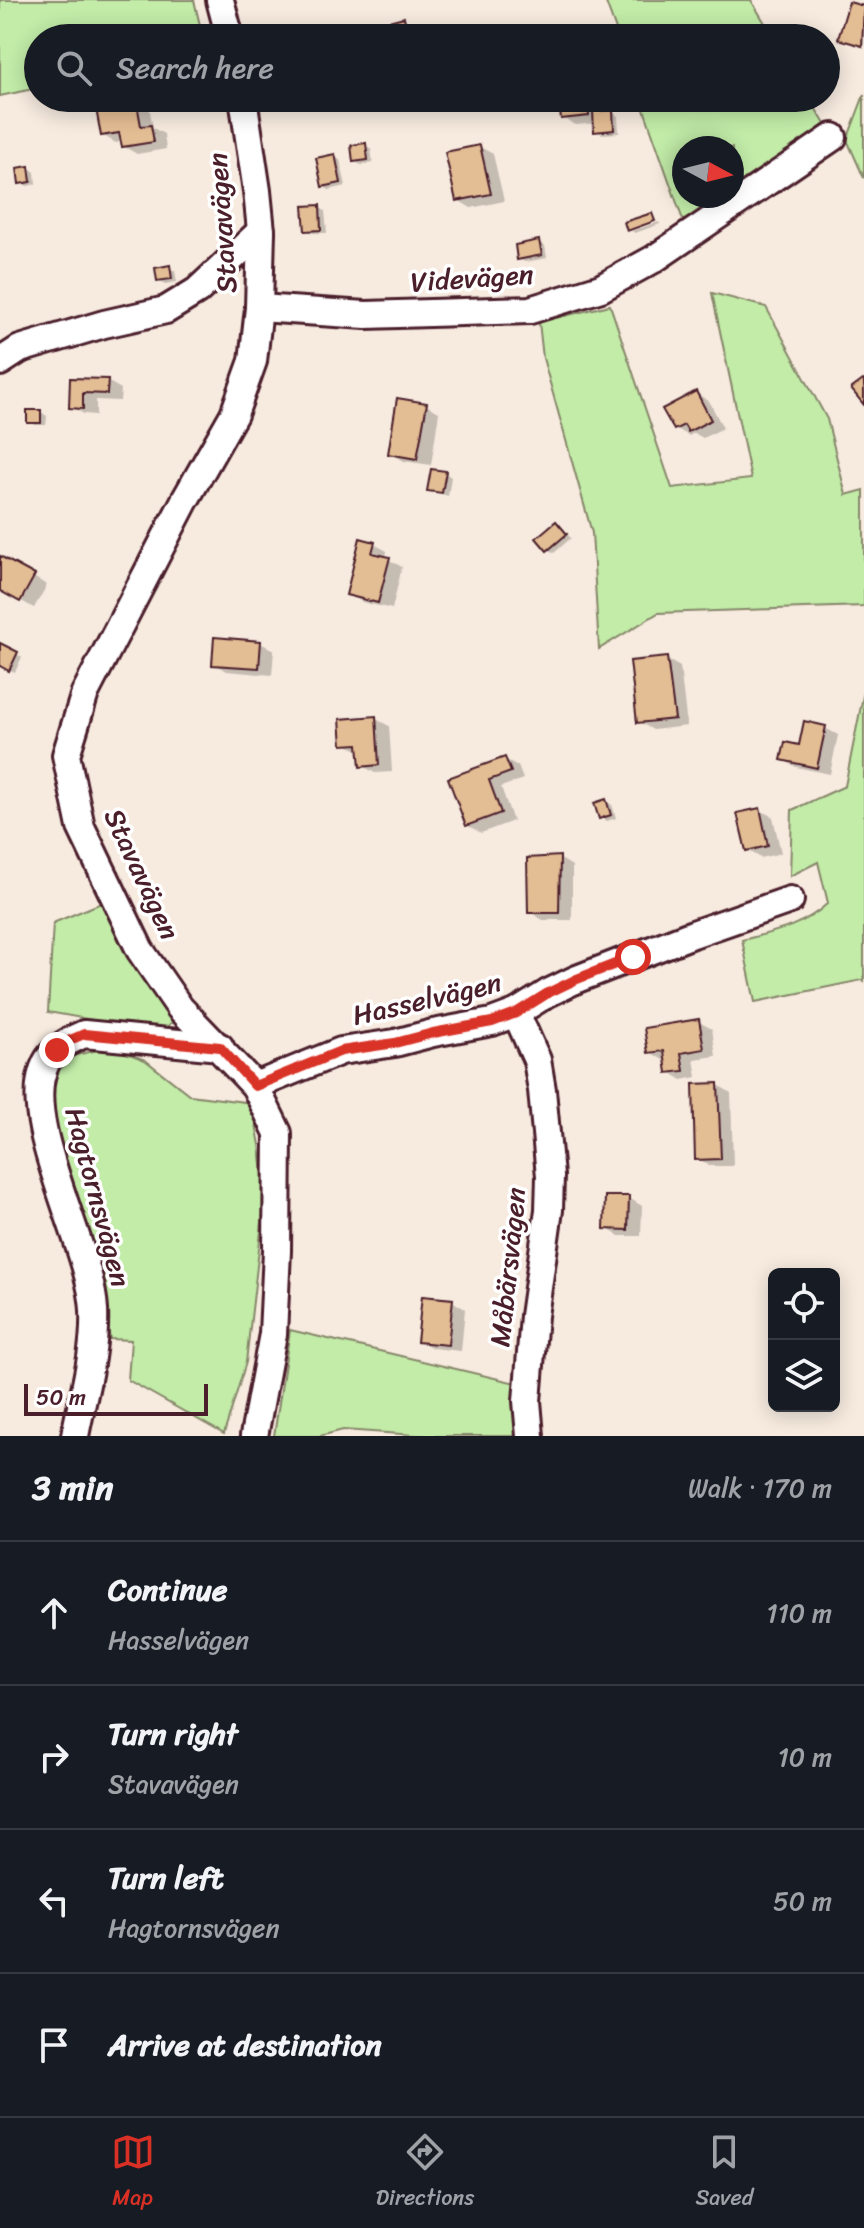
<!DOCTYPE html>
<html lang="en">
<head>
<meta charset="utf-8">
<style>
  :root { --surface:#171b24; --page:#20242c; --text:#f1f3f6; --muted:#9ea1a6; --line:#363941; --accent:#d93025 }
  body { margin:0; font-family:Sriracha,sans-serif; background:var(--page); color:var(--text) }
  .controls { position:absolute; right:24px; bottom:24px; display:grid; overflow:hidden; border-radius:12px; box-shadow:0 4px 20px #0003 }
  .controls button { width:72px; height:72px; display:grid; place-items:center; padding:0; border:0; border-bottom:2px solid var(--line); background:var(--surface); color:var(--text); font:40px sans-serif }
  .compass { position:absolute; left:672px; top:136px; width:72px; height:72px; border-radius:50%; background:var(--surface); box-shadow:0 4px 20px #0003; rotate:97deg }
  .scale { position:absolute; left:24px; bottom:20px; width:184px; box-sizing:border-box; padding-left:8px; border:4px solid #4a1f2b; border-top:0; font-size:22px; line-height:28px; white-space:nowrap; color:#4a1f2b; -webkit-text-stroke:6px #fff; paint-order:stroke }
  .stop { position:absolute; width:24px; height:24px; margin:-18px; border:6px solid #d93025; border-radius:50%; background:#fff }
  .stop.end { background:#d93025; border-color:#fff; box-shadow:0 2px 8px #0008 }
  .list { margin:0; padding:0; list-style:none }
  h2 { display:flex; justify-content:space-between; align-items:center; height:104px; margin:0; padding:0 32px; font-size:34px }
  h2 small { font-size:26px; font-weight:400; color:var(--muted) }
  .list li { display:grid; grid-template-columns:52px 1fr auto; gap:24px; align-items:center; box-sizing:border-box; height:144px; padding:0 32px; border-top:2px solid var(--line) }
  .list b { display:block; font-size:30px; white-space:nowrap }
  .list p { margin:0; font-size:26px; white-space:nowrap; color:var(--muted) }
  .list em { font-size:26px; font-style:normal; color:var(--muted) }
  .icon { flex:none; width:44px; height:44px; fill:none; stroke:currentColor; stroke-width:2; stroke-linecap:round; stroke-linejoin:round }
  .map { position:relative; flex:none; width:864px; height:1436px; overflow:hidden }
  .search { position:absolute; background:var(--surface); box-shadow:0 4px 20px #0003; left:24px; right:24px; top:24px; height:88px; display:flex; align-items:center; gap:20px; box-sizing:border-box; padding:0 28px; border-radius:44px; color:var(--muted); font-size:30px }
  .sheet { height:680px; background:var(--surface) }
  nav { display:flex; justify-content:space-around; align-items:center; box-sizing:border-box; height:112px; border-top:2px solid var(--line); background:var(--surface); font-size:22px; color:var(--muted) }
  nav a { display:grid; justify-items:center; gap:4px }
  nav .on { color:var(--accent) }
  .map>svg:first-child { display:block }
</style>
</head>
<body>
<div class="map">
<svg width="864" height="1436" viewBox="0 0 864 1436">
  <rect width="100%" height="100%" fill="#f7ebdf"/>
  <filter id="ink" filterUnits="userSpaceOnUse"><feTurbulence type="fractalNoise" baseFrequency=".0125" numOctaves="2"/><feDisplacementMap in="SourceGraphic" scale="16" xChannelSelector="R" yChannelSelector="G"/><feConvolveMatrix kernelMatrix="1 2 1 2 8 2 1 2 1" color-interpolation-filters="sRGB"/></filter>
  <g filter="url(#ink)">
    <!-- green -->
    <g fill="#c2eca8" stroke="#86866a" stroke-width="2">
      <path d="M0 0H194L203 38H38V88L0 96Z"/>
      <path d="M605 0H751L774 38H619Z"/>
      <path d="M864 95V178L847 140Z"/>
      <path d="M640 98H809L825 124 732 192V148H684V196H726L685 226Z"/>
      <path d="M712 293 766 307 827 419 846 495 864 490V606L658 613 599 649 592 533 543 358 539 322 610 305 672 488 751 479Z"/>
      <path d="M864 691V981L862 980 755 1002 742 940C774 932 804 926 828 903L818 862 790 876 792 810 845 786Z"/>
      <path d="M106 901 173 1021 165 1029 154 1031 48 1012 53 923Z"/>
      <path d="M111 1047 145 1060 190 1095 252 1103 260 1145 265 1196 246 1362 224 1434 128 1380 131 1340 110 1339 96 1268 49 1107 58 1069 72 1056Z"/>
      <path d="M290 1330 516 1383V1436H430L343 1430 320 1436H274Z"/>
    </g>
    <!-- shadow -->
    <g fill="#0003">
      <path d="M850 4 864 8V48L841 38Z"/>
      <path d="M404 19 417 27 420 38H375Z"/>
      <path d="M136 98 149 106 153 128 164 134 166 149 137 154 123 146V141L116 143 102 135Z"/>
      <path d="M318 98H338L340 104 328 110 322 106Z"/>
      <path d="M560 98H623L624 100 600 102 601 113 612 112 618 116 619 133 602 134 596 130V123L576 125 562 118Z"/>
      <path d="M365 145 371 149 373 163 361 165 354 161Z"/>
      <path d="M480 147 493 154 504 201 471 208 458 200Z"/>
      <path d="M334 156 340 160 346 186 329 190 323 186Z"/>
      <path d="M29 168 35 172 36 184 27 186 21 182Z"/>
      <path d="M319 207 325 211 327 233H313L307 230Z"/>
      <path d="M659 222 660 224 635 233 632 231Z"/>
      <path d="M539 243 545 246 547 258 525 262 519 259Z"/>
      <path d="M169 268 175 271 177 282 165 284 159 280Z"/>
      <path d="M72 380 107 381 121 389 120 401 96 400V415L84 414 71 407Z"/>
      <path d="M696 393 709 401 723 428 703 438 694 433 689 436 675 428Z"/>
      <path d="M426 405 439 412 431 465 404 461 391 453Z"/>
      <path d="M41 412 47 416 46 425H35L29 421Z"/>
      <path d="M445 473 451 477 448 496 429 490Z"/>
      <path d="M556 524 571 538 554 553 548 549Z"/>
      <path d="M374 544 387 551 386 558 402 567 392 609 362 602 349 594Z"/>
      <path d="M0 558 47 585 34 608 0 589Z"/>
      <path d="M260 643 274 650 272 675 227 671 214 664Z"/>
      <path d="M0 646 22 657 15 672 0 665Z"/>
      <path d="M666 659 680 667 687 726 653 730 639 722Z"/>
      <path d="M376 719 389 726 392 772 375 773 361 765V751L344 744Z"/>
      <path d="M825 728 838 735 830 774 796 767 783 759Z"/>
      <path d="M505 759 518 766 523 779 501 787 513 821 481 833 467 825 450 779Z"/>
      <path d="M606 801 612 805 616 818 607 821 601 817Z"/>
      <path d="M760 810 773 817 781 853 761 858 747 850Z"/>
      <path d="M559 858 572 866V920H543L530 912Z"/>
      <path d="M699 1022 712 1029 716 1056 694 1059 697 1077 682 1080 669 1072 667 1059 663 1060 650 1052Z"/>
      <path d="M718 1085 731 1093 733 1166H710L697 1158Z"/>
      <path d="M629 1198 642 1206 641 1236H619L606 1228Z"/>
      <path d="M452 1301 465 1309 461 1351 433 1348 419 1341Z"/>
    </g>
    <!-- building -->
    <g fill="#e3bd94" stroke="#4a1f2b" stroke-width="2">
      <path d="M849 2 864 6 862 46 838 39Z"/>
      <path d="M404 17 409 38H372L369 26Z"/>
      <path d="M125 98H136L141 126 151 125 154 142 122 147 119 133 101 136 95 103Z"/>
      <path d="M558 98H588L589 116 561 119Z"/>
      <path d="M613 110 614 130 594 132 593 111Z"/>
      <path d="M366 143 368 160 353 162 351 145Z"/>
      <path d="M480 145 491 194 456 201 445 152Z"/>
      <path d="M335 154 341 183 322 187 316 158Z"/>
      <path d="M29 166 31 182 19 184 17 168Z"/>
      <path d="M320 205 321 230 305 231 303 206Z"/>
      <path d="M652 213 655 221 627 231 624 222Z"/>
      <path d="M539 240 542 255 517 260 515 245Z"/>
      <path d="M170 265 172 279 157 281 155 268Z"/>
      <path d="M70 378 108 379 107 394 83 393V409L69 408Z"/>
      <path d="M863 380 864 381V405L851 389Z"/>
      <path d="M696 391 711 420 688 432 684 425 674 430 662 409Z"/>
      <path d="M397 398 427 403 417 459 388 454Z"/>
      <rect x="27" y="410" width="14" height="13"/>
      <path d="M431 469 446 471 442 493 427 491Z"/>
      <path d="M556 521 567 534 547 551 536 538Z"/>
      <path d="M360 538 375 542 372 553 390 557 378 603 346 595Z"/>
      <path d="M0 556 35 575 20 602 0 591Z"/>
      <path d="M214 637 261 641 259 668 212 665Z"/>
      <path d="M0 643 18 652 9 671 0 666Z"/>
      <path d="M667 657 675 719 637 723 630 661Z"/>
      <path d="M376 716 379 765 360 767 358 744 342 745 340 719Z"/>
      <path d="M804 721 826 726 817 768 781 760 785 742 799 745Z"/>
      <path d="M505 757 511 772 489 780 501 813 466 826 448 778Z"/>
      <path d="M606 799 611 815 599 819 594 803Z"/>
      <path d="M760 808 768 846 746 851 737 813Z"/>
      <path d="M560 856 559 913H528L527 858Z"/>
      <path d="M699 1019 704 1049 681 1053 684 1071 667 1073 664 1051 648 1053 644 1028Z"/>
      <path d="M718 1083 721 1159 695 1160 693 1084Z"/>
      <path d="M605 1196H629L628 1230 604 1229Z"/>
      <path d="M422 1296 453 1299 448 1345 417 1342Z"/>
    </g>
    <g fill="none" stroke-linecap="round" stroke-linejoin="round">
      <!-- minor casing -->
      <g stroke="#4a1f2b" stroke-width="32">
        <g id="minor">
          <path d="M220 0 230 38"/>
          <path d="M243 98 257 191 261 231 259 308 253 361 234 414 185 500 85 693 66 755 81 827 140 950 180 1008 255 1086 278 1133 277 1251 273 1334 254 1436"/>
          <path d="M259 308 366 315 530 310 601 288 654 259 833 137"/>
          <path d="M0 362 20 349 104 324 166 310 197 291 261 231"/>
          <path d="M516 1013 537 1060 542 1090 550 1176 549 1210 534 1316 527 1401 530 1436"/>
          <path d="M255 1086 341 1051 395 1043 433 1033 492 1022 516 1013 548 993 577 979 693 934 790 900"/>
          <path d="M75 1436C83 1394 96 1353 94 1310 91 1245 17 1119 46 1063 53 1049 70 1040 84 1034L220 1047"/>
        </g>
      </g>
      <!-- minor -->
      <use href="#minor" stroke="#fff" stroke-width="26"/>
    </g>
  </g>
  <g fill="none" stroke-linecap="round" stroke-linejoin="round" filter="url(#ink)">
    <!-- route -->
    <path stroke="#d93025" stroke-width="10" d="M57 1050 68 1041 84 1034 220 1047 255 1086 341 1051 395 1043 433 1033 492 1022 516 1013 548 993 577 979 633 957"/>
  </g>
  <g text-anchor="middle" dominant-baseline="central" stroke-width="7" stroke-linejoin="round" paint-order="stroke">
    <!-- street labels -->
    <g font-size="28" fill="#4a1f2b" stroke="#fff">
      <text transform="translate(222 223) rotate(-94)">Stavavägen</text>
      <text transform="translate(472 278) rotate(-4)">Videvägen</text>
      <text transform="translate(142 874) rotate(65)">Stavavägen</text>
      <text transform="translate(427 999) rotate(-13)">Hasselvägen</text>
      <text transform="translate(98 1197) rotate(75)">Hagtornsvägen</text>
      <text transform="translate(508 1267) rotate(-84)">Måbärsvägen</text>
    </g>
  </g>
</svg>
<div class="controls">
<button><svg class="icon" aria-label="locate" viewBox="0 0 24 24"><circle cx="12" cy="12" r="6"/><path d="M12 2v4M12 18v4M2 12h4M18 12h4"/></svg></button>
<button><svg class="icon" aria-label="layers" viewBox="0 0 24 24"><path d="M12 4l9 5-9 5-9-5zM3 14l9 5 9-5"/></svg></button>
</div>
<svg class="compass" viewBox="-18 -18 36 36"><path d="M0-13l5 13h-10z" fill="#e53935"/><path d="M0 13l5-13h-10z" fill="#9ea1a6"/></svg>
<div class="scale">50 m</div>
<div class="stop" style="left:633px;top:957px"></div>
<div class="stop end" style="left:57px;top:1050px"></div>
<div class="search"><svg class="icon" aria-label="search" viewBox="0 0 24 24"><circle cx="10" cy="10" r="6"/><path d="M15 15l6 6"/></svg>Search here</div>
</div>
<section class="sheet">
<h2>3 min<small>Walk · 170 m</small></h2>
<ul class="list">
<li><svg class="icon" aria-label="ahead" viewBox="0 0 24 24"><path d="M12 20V5M6 11l6-6 6 6"/></svg><div><b>Continue</b><p>Hasselvägen</p></div><em>110 m</em></li>
<li><svg class="icon" aria-label="right" viewBox="0 0 24 24"><path d="M7 20v-9h11M14 6l5 5-5 5"/></svg><div><b>Turn right</b><p>Stavavägen</p></div><em>10 m</em></li>
<li><svg class="icon" aria-label="left" viewBox="0 0 24 24"><path d="M17 20v-9H6M10 6l-5 5 5 5"/></svg><div><b>Turn left</b><p>Hagtornsvägen</p></div><em>50 m</em></li>
<li><svg class="icon" aria-label="arrive" viewBox="0 0 24 24"><path d="M6 21V4h12l-3 4 3 4H6"/></svg><div><b>Arrive at destination</b></div></li>
</ul>
</section>
<nav>
<a class="on"><svg class="icon" aria-label="map" viewBox="0 0 24 24"><path d="M3 6l6-2 6 2 6-2v14l-6 2-6-2-6 2zM9 4v14M15 6v14"/></svg>Map</a>
<a><svg class="icon" aria-label="directions" viewBox="0 0 24 24"><path d="M12 3l9 9-9 9-9-9zM9 14v-3h6M13 9l2 2-2 2"/></svg>Directions</a>
<a><svg class="icon" aria-label="saved" viewBox="0 0 24 24"><path d="M7 4h10v16l-5-4-5 4z"/></svg>Saved</a>
</nav>
</body>
</html>
